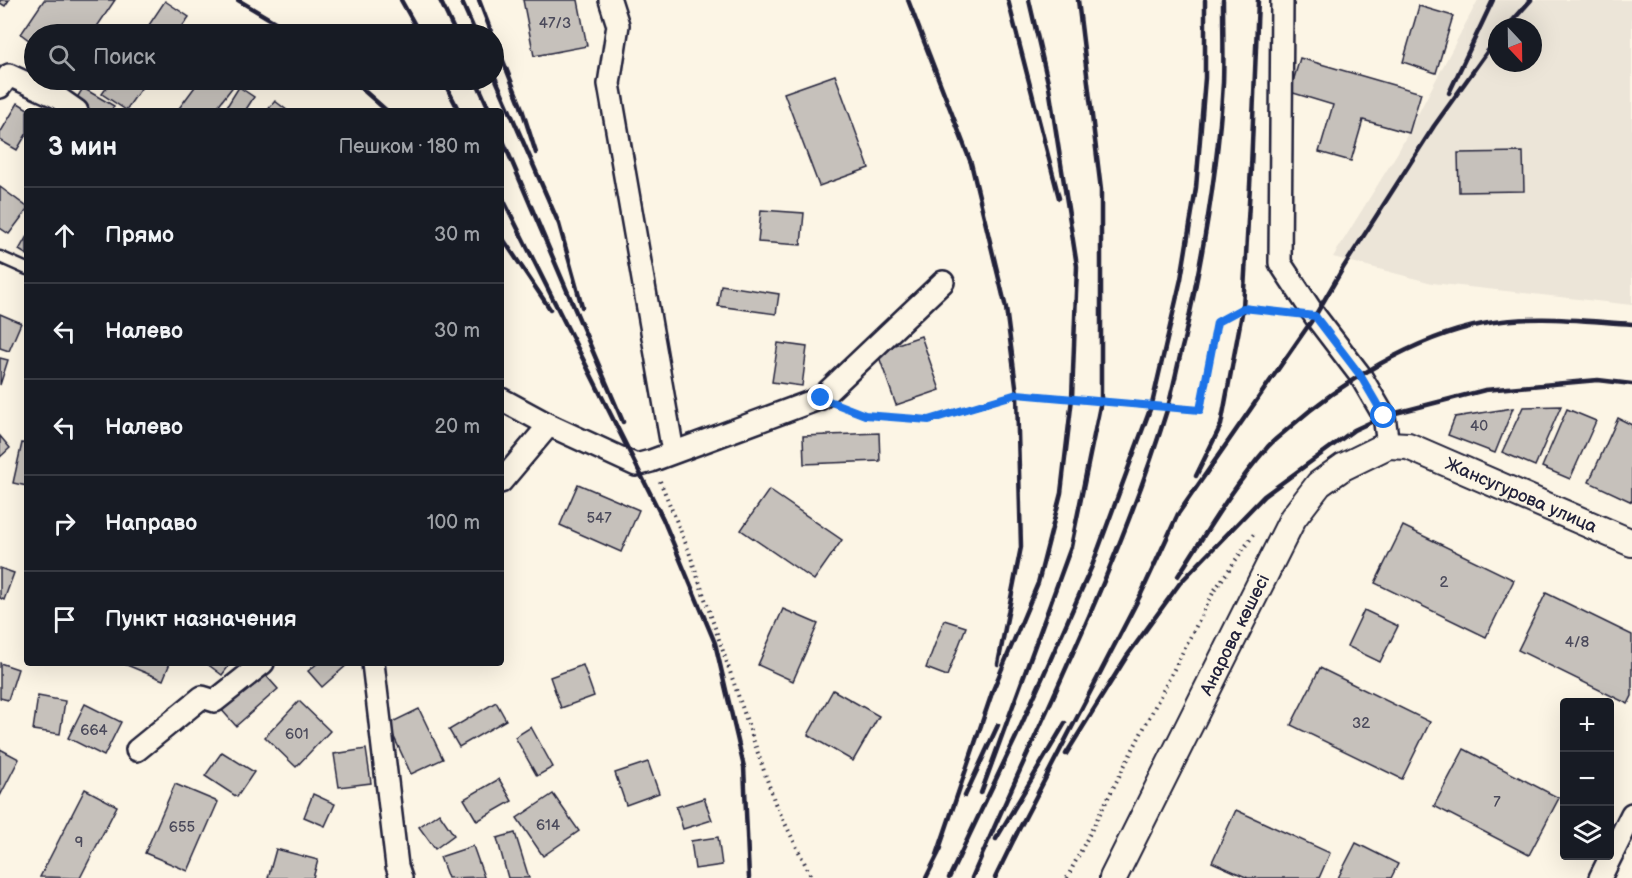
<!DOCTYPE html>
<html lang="ru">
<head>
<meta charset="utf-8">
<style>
  :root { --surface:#171b24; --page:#20242c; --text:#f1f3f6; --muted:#9ea1a6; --line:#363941 }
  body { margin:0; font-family:"Balsamiq Sans",sans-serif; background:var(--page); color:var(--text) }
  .controls { position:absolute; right:18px; bottom:18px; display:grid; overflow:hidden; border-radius:6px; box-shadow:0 6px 24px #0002 }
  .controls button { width:54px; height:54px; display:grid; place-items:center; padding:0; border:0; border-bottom:2px solid var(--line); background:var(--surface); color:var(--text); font:30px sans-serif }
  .compass { position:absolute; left:1488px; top:18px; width:54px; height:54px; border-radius:50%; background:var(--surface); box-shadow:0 6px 24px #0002; rotate:158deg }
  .stop { position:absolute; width:18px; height:18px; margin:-14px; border:4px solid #1a73e8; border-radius:50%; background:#fff }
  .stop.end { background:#1a73e8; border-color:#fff; box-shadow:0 2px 6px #0008 }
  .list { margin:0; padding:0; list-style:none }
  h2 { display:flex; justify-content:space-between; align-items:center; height:78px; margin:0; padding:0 24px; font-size:26px }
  h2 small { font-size:20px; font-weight:400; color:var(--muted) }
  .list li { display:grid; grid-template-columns:39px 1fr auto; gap:18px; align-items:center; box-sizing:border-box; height:96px; padding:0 24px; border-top:2px solid var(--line) }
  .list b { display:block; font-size:22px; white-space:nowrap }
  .list em { font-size:20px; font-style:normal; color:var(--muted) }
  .icon { flex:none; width:33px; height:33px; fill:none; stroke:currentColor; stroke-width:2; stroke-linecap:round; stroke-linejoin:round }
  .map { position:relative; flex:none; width:1632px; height:878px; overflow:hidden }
  .search { position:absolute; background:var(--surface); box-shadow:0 6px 24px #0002; left:24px; top:24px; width:480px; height:66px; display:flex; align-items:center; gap:15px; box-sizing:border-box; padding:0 21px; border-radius:33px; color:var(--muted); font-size:22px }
  .panel { position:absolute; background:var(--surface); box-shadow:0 6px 24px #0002; left:24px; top:108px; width:480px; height:558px; border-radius:6px }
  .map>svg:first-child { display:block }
</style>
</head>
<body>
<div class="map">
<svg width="1632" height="878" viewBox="0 0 1632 878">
  <rect width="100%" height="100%" fill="#fcf5e5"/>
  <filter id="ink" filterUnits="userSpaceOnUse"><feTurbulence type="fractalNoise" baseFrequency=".0167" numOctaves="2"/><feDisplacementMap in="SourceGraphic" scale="12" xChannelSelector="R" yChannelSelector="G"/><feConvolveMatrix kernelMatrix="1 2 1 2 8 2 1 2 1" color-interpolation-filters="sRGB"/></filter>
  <g filter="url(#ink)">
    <!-- built -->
    <path fill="#ece5d8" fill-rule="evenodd" d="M1478 0H1632V305L1432 283 1333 257 1398 152ZM1497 27H1533V63H1497Z"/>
    <!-- building -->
    <g fill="#c6c1bb" stroke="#22223b" stroke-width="1.5">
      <path d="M0 0H9L5 6 0 3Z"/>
      <path d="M44 0H115L92 34H34V44L21 34Z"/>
      <path d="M523 0H578L587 46 534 56Z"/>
      <path d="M165 1 189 17 177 34H143Z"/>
      <path d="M1419 6 1453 16 1436 73 1403 62Z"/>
      <path d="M1300 58 1421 93 1409 133 1363 120 1351 161 1319 152 1333 105 1290 92Z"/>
      <path d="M835 75 869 168 819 186 784 93Z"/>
      <path d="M112 80H147L126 110 102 94Z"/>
      <path d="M200 80H238L214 111H177Z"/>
      <path d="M239 87 254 97 245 111H224Z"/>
      <path d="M83 88 114 106 111 111H92L75 101Z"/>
      <path d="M275 101 288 111H267Z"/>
      <path d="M18 103 31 111H27V133L17 150 0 140V133Z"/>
      <path d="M1523 152 1524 191 1459 192 1458 153Z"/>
      <path d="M0 187 27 207V210L9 234 0 228Z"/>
      <path d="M761 210 804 213 801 245 758 242Z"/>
      <path d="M27 236V255L19 250Z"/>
      <path d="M721 285 779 294 776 314 718 306Z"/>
      <path d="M0 314 21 323 9 351 0 348Z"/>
      <path d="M921 336 940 390 896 405 877 351Z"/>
      <path d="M778 343 807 347 802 386 772 382Z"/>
      <path d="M0 358 8 360 0 385Z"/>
      <path d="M1561 406 1535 466 1502 452 1523 407Z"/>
      <path d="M1513 408 1495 453 1448 435 1455 417Z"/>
      <path d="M1567 409 1596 421 1570 479 1542 467Z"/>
      <path d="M1618 418 1632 425V502L1589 482Z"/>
      <path d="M879 433 880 461 804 464 803 436Z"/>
      <path d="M0 436 10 448 0 457Z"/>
      <path d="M22 443 27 444V486L13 483Z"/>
      <path d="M578 484 639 510 621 552 560 525Z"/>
      <path d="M769 490 842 540 814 580 741 530Z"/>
      <path d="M1403 526 1514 580 1486 637 1375 583Z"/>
      <path d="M0 568 14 573 4 600 0 598Z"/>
      <path d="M1546 593 1632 635V696L1628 704 1518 650Z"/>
      <path d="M783 609 818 624 793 681 758 665Z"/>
      <path d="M1364 610 1398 626 1380 662 1347 646Z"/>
      <path d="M944 620 966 627 947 676 926 668Z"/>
      <path d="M0 663 18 669 8 700 0 698Z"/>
      <path d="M122 663H170L163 680Z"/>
      <path d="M206 663H231L222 675Z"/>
      <path d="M318 663H349L322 687 308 671Z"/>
      <path d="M583 665 594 696 561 708 550 677Z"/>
      <path d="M1320 668 1430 722 1402 779 1291 725Z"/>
      <path d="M262 671 278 689 236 726 220 708Z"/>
      <path d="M833 690 879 716 853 761 808 735Z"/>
      <path d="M38 696 65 701 60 734 33 730Z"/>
      <path d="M299 701 330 731 296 767 265 737Z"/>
      <path d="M496 702 506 720 459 747 449 730Z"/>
      <path d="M85 704 121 722 104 756 68 738Z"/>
      <path d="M419 709 443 759 411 774 388 724Z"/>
      <path d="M531 727 553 767 537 776 515 737Z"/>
      <path d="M0 749 19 759 0 796Z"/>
      <path d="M366 749 371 783 339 787 334 754Z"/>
      <path d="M1464 749 1559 798 1529 855 1434 806Z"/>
      <path d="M222 752 254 772 237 797 205 776Z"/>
      <path d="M648 762 659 793 626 805 615 773Z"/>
      <path d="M499 779 512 801 477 821 464 799Z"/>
      <path d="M175 784 218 802 188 871 145 853Z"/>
      <path d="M85 789 117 806 80 878 40 877Z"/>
      <path d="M313 794 335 804 325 826 304 817Z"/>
      <path d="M553 794 579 831 543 856 517 818Z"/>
      <path d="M704 798 712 820 683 829 676 807Z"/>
      <path d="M1236 810 1330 853 1319 878H1248L1212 862Z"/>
      <path d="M439 813 454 835 435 849 419 827Z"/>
      <path d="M515 833 529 878H508L497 838Z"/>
      <path d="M718 837 722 865 695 869 691 841Z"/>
      <path d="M1356 843 1398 864 1391 878H1338Z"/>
      <path d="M473 846 484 877 448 878 440 857Z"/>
      <path d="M276 849 318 860 313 878H268Z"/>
    </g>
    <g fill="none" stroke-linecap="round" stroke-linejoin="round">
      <!-- service casing -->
      <g stroke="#22223b" stroke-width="15">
        <path id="service" d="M0 257 27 269"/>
      </g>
      <!-- minor casing -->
      <g stroke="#22223b" stroke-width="26">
        <g id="minor">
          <path d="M610 0 618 25 609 84 673 452"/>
          <path d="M1282 0 1280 263 1315 316 1360 375 1384 416 1388 445"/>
          <path d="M0 87 9 75 57 97 77 111"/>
          <path d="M501 399 549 425 636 465 651 461 821 398 943 282"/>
          <path d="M501 482 549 425"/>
          <path d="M373 663 397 866 401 878"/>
          <path d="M137 750 202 697 215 701 263 663"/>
          <path d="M1600 878 1632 814"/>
        </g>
      </g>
      <!-- tertiary casing -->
      <g stroke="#22223b" stroke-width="30">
        <g id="tertiary">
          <path id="s1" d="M1113 878 1293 518 1319 484 1343 467 1388 445 1408 446 1632 543"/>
        </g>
      </g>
      <!-- path -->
      <g stroke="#22223b" stroke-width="4" stroke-dasharray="1.5 4.5" stroke-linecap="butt">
        <path d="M843 406 865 415 929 420 1017 394 1201 410 1217 322 1243 308 1287 313"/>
        <path d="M660 481 688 549 775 803 812 878"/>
        <path d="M1067 878 1214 591 1256 531"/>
      </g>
      <!-- service -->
      <use href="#service" stroke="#fcf5e5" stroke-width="10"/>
      <!-- minor -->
      <use href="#minor" stroke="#fcf5e5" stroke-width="21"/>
      <!-- tertiary -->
      <use href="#tertiary" stroke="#fcf5e5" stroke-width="26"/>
      <!-- rail -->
      <g stroke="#22223b" stroke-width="4.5">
        <path d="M238 0 295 34"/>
        <path d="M401 0 420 34"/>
        <path d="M440 0 456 34"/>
        <path d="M461 0 476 34"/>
        <path d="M479 0 492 34"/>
        <path d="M908 0 971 163 1006 308 1017 394 1021 547 998 664"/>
        <path d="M1008 0 1059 198"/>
        <path d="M1507 27 1531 0"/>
        <path d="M494 38 521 106 536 153"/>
        <path d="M494 75 559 224 582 307"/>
        <path d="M352 80 387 111"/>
        <path d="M443 80 459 111"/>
        <path d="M476 80 490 111"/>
        <path d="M1449 93 1493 0"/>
        <path d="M501 136 623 422"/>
        <path d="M501 195 663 519 715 643 744 767 749 878"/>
        <path d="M501 236 550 309"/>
        <path d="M1196 476 1221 425 1243 308 1251 168 1258 0"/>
        <path d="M1178 576C1206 533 1232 488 1266 449 1272 441 1281 435 1289 428 1340 383 1415 337 1483 324 1531 314 1583 321 1632 324"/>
        <path d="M1066 754 1127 656 1180 583 1264 496 1354 430 1384 416 1485 390 1598 380 1632 384"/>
        <path d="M981 793 1071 547 1101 401V190L1078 0"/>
        <path d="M965 796 998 725"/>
        <path d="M996 839 1065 723"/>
        <path d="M1014 839 1141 594 1178 514 1315 316 1343 268 1434 126 1497 38"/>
        <path d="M937 855 993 690 1038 583 1061 493 1072 398 1077 266 1049 87 1029 0"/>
        <path d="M926 878 941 848"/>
        <path d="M949 878 1016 737 1092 566 1152 404 1181 279 1196 188 1205 78V0"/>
        <path d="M972 878C1039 722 1118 570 1168 407 1174 385 1178 362 1184 340 1203 256 1218 170 1223 83 1224 56 1223 28 1223 0"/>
        <path d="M995 878 1017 833"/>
      </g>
    </g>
  </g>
  <g fill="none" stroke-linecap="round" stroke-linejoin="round" filter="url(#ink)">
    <!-- route -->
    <path stroke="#1a73e8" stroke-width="8" d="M821 398 865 415 929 420 1017 394 1200 410 1217 322 1243 308 1315 316 1360 375 1384 416"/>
  </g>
  <g text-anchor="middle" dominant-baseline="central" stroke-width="6" stroke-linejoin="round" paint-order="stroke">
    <!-- number labels -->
    <g font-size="15" fill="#4b4a5b">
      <text x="555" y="23">47/3</text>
      <text x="1479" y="426">40</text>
      <text x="599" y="518">547</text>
      <text x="1444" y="582">2</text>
      <text x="1577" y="642">4/8</text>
      <text x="1361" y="723">32</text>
      <text x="94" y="730">664</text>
      <text x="297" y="734">601</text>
      <text x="1497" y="802">7</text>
      <text x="548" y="825">614</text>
      <text x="182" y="827">655</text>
      <text x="79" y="842">9</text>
    </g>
    <!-- street labels -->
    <g font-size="18" fill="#22223b" stroke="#fcf5e5">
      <text stroke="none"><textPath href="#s1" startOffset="668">Жансугурова улица</textPath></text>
      <text stroke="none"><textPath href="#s1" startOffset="272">Анарова көшесі</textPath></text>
    </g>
  </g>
</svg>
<div class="controls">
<button>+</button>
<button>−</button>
<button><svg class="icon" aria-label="layers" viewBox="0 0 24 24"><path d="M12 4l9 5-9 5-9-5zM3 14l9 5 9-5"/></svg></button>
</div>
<svg class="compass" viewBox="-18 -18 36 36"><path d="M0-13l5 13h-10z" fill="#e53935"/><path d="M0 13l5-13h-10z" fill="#9ea1a6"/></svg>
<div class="stop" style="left:1384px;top:416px"></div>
<div class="stop end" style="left:821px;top:398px"></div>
<div class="search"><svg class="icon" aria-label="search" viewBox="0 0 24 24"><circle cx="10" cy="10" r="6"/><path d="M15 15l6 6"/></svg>Поиск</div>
<section class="panel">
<h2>3 мин<small>Пешком · 180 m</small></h2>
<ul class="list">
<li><svg class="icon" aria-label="ahead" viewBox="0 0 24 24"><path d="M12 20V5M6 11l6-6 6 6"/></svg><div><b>Прямо</b></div><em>30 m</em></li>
<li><svg class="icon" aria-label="left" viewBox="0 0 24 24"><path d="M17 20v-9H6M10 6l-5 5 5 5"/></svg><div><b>Налево</b></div><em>30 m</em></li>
<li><svg class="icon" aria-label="left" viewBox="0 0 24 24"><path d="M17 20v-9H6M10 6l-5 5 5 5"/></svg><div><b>Налево</b></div><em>20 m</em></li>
<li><svg class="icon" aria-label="right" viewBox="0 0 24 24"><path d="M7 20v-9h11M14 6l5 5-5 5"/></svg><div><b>Направо</b></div><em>100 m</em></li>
<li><svg class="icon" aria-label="arrive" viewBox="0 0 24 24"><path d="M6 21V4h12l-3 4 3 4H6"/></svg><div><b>Пункт назначения</b></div></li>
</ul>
</section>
</div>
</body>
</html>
